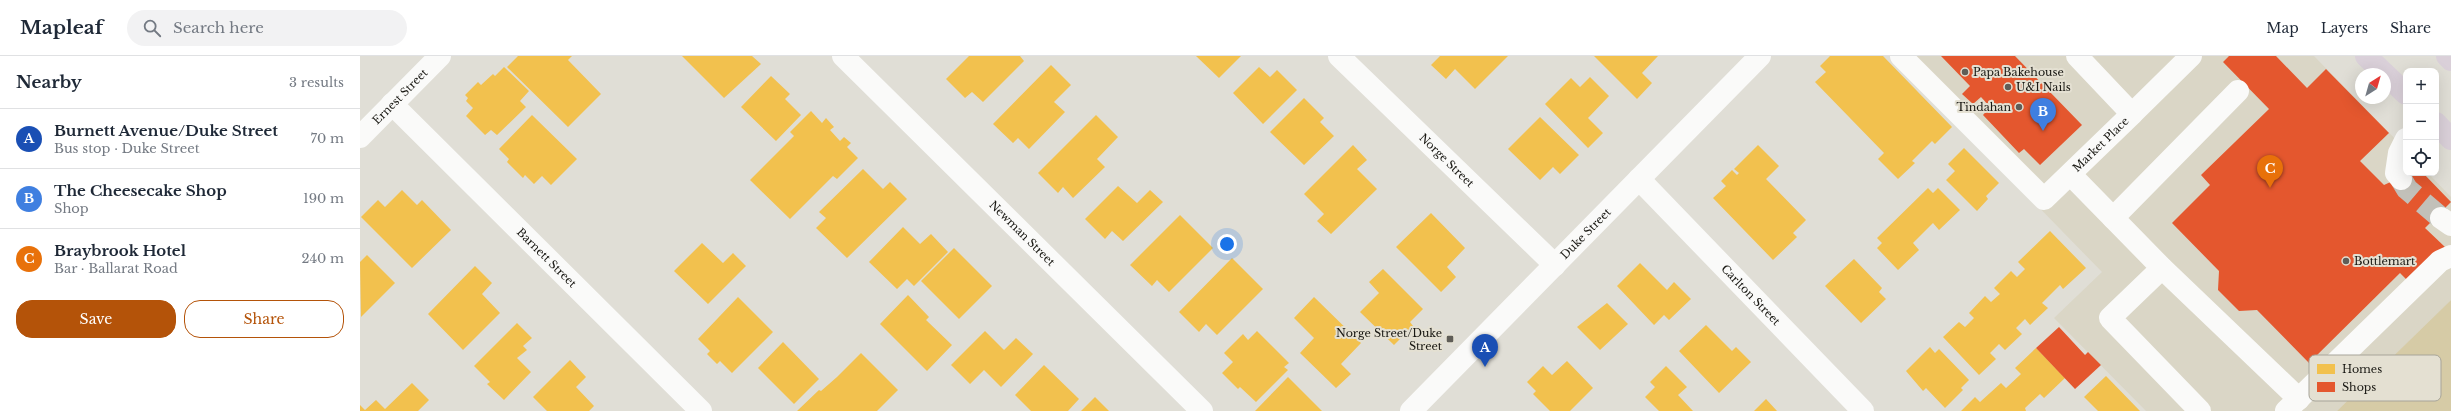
<!DOCTYPE html>
<html lang="en">
<head>
<meta charset="utf-8">
<style>
  :root { --surface:#fff; --page:#f2f2f3; --text:#1f2937; --muted:#747a83; --line:#e0e1e3; --accent:#b45309 }
  body { margin:0; font-family:"Libre Baskerville",serif; background:var(--page); color:var(--text) }
  .controls { position:absolute; right:12px; top:12px; display:grid; overflow:hidden; border-radius:8px; box-shadow:0 4px 16px #0002 }
  .controls button { width:36px; height:36px; display:grid; place-items:center; padding:0; border:0; border-bottom:1px solid var(--line); background:var(--surface); color:var(--text); font:20px sans-serif }
  .compass { position:absolute; left:1995px; top:12px; width:36px; height:36px; border-radius:50%; background:var(--surface); box-shadow:0 4px 16px #0002; rotate:37deg }
  .you { position:absolute; left:867px; top:188px; width:14px; height:14px; margin:-10px; border:3px solid #fff; border-radius:50%; background:#1a73e8; box-shadow:0 0 0 6px #1a73e833 }
  .badge { display:grid; place-items:center; width:26px; height:26px; border-radius:50%; background:var(--accent); color:#fff; font-size:13px; font-weight:700 }
  .pin { position:absolute; translate:-50% -33px; filter:drop-shadow(0 1px 2px #0008) }
  .pin::after { content:''; position:absolute; top:21px; width:14px; height:12px; background:inherit; clip-path:polygon(0 0,100% 0,50% 100%) }
  .list { margin:0; padding:0; list-style:none }
  h2 { display:flex; justify-content:space-between; align-items:center; height:52px; margin:0; padding:0 16px; font-size:17px }
  h2 small { font-size:13px; font-weight:400; color:var(--muted) }
  .list li { display:grid; grid-template-columns:26px 1fr auto; gap:12px; align-items:center; box-sizing:border-box; height:60px; padding:0 16px; border-top:1px solid var(--line) }
  .list b { display:block; font-size:15px; white-space:nowrap }
  .list p { margin:0; font-size:13px; white-space:nowrap; color:var(--muted) }
  .list em { font-size:13px; font-style:normal; color:var(--muted) }
  .actions { display:flex; gap:8px; padding:12px 16px }
  .actions a { flex:1; padding:9px 0; border:1px solid var(--accent); border-radius:16px; text-align:center; font-size:14px; color:var(--accent) }
  .actions .main { background:var(--accent); color:#fff }
  .icon { flex:none; width:22px; height:22px; fill:none; stroke:currentColor; stroke-width:2; stroke-linecap:round; stroke-linejoin:round }
  .map { position:relative; flex:none; width:2091px; height:355px; overflow:hidden }
  header { display:flex; align-items:center; gap:24px; box-sizing:border-box; height:56px; padding:0 20px; background:var(--surface); border-bottom:1px solid var(--line) }
  header strong { font-size:19px }
  nav { display:flex; gap:22px; margin-inline-start:auto; font-size:14px }
  .search { width:280px; height:36px; background:var(--page); display:flex; align-items:center; gap:10px; box-sizing:border-box; padding:0 14px; border-radius:22px; color:var(--muted); font-size:15px }
  main { display:flex }
  aside { flex:1; background:var(--surface) }
  .map>svg:first-child { display:block }
</style>
</head>
<body>
<header>
<strong>Mapleaf</strong>
<div class="search"><svg class="icon" aria-label="search" viewBox="0 0 24 24"><circle cx="10" cy="10" r="6"/><path d="M15 15l6 6"/></svg>Search here</div>
<nav><a>Map</a><a>Layers</a><a>Share</a></nav>
</header>
<main>
<aside>
<h2>Nearby<small>3 results</small></h2>
<ul class="list">
<li><span class="badge" style="background:#1a4fb4">A</span><div><b>Burnett Avenue/Duke Street</b><p>Bus stop · Duke Street</p></div><em>70 m</em></li>
<li><span class="badge" style="background:#3f7fe0">B</span><div><b>The Cheesecake Shop</b><p>Shop</p></div><em>190 m</em></li>
<li><span class="badge" style="background:#e8710a">C</span><div><b>Braybrook Hotel</b><p>Bar · Ballarat Road</p></div><em>240 m</em></li>
</ul>
<div class="actions"><a class="main">Save</a><a>Share</a></div>
</aside>
<div class="map">
<svg width="2091" height="355" viewBox="0 0 2091 355">
  <rect width="100%" height="100%" fill="#e0ded6"/>
  <!-- built -->
  <path fill="#dad6c6" d="M1531 0H1954L2046 94V117H2068L2091 141V244L1977 355H1786L1694 262 1742 216Z"/>
  <!-- green -->
  <path fill="#d6cba6" d="M2091 244V355H1977Z"/>
  <!-- homes -->
  <g fill="#f2c14e">
    <path d="M158 0H212L208 4 241 38 208 71 147 11Z"/>
    <path d="M322 0H392L401 8 364 42Z"/>
    <path d="M609 0H660L664 5 623 46 612 36 605 42 586 23Z"/>
    <path d="M836 0H881L859 22Z"/>
    <path d="M1080 0H1148L1115 33 1095 13 1086 23 1071 9Z"/>
    <path d="M1234 0H1298L1282 17 1292 27 1277 43Z"/>
    <path d="M1470 0H1523L1592 71 1575 88 1572 85 1552 105 1555 107 1538 123 1518 103 1524 97 1455 26 1466 16 1460 10Z"/>
    <path d="M691 9 711 29 694 46 705 56 669 93 658 82 653 87 633 68Z"/>
    <path d="M144 11 169 35 160 45 166 51 137 79 131 74 125 79 106 60 113 52 106 45 108 42 105 39 118 26 121 29 133 18 135 20Z"/>
    <path d="M899 11 910 21 917 14 937 34 903 68 873 37Z"/>
    <path d="M411 20 430 38 425 43 441 59 416 85 381 51Z"/>
    <path d="M1230 21 1249 40 1228 62 1243 77 1228 92 1185 48 1211 22 1220 31Z"/>
    <path d="M944 42 964 62 960 66 974 80 944 109 910 76Z"/>
    <path d="M451 55 462 67 466 62 474 71 470 74 480 85 484 81 491 87 487 91 498 102 477 123 473 120 430 163 390 124 434 80 430 76Z"/>
    <path d="M172 59 217 103 191 129 182 120 174 128 165 119 163 122 147 106 149 103 139 93Z"/>
    <path d="M736 59 758 81 737 103 745 111 713 142 703 131 698 137 678 117Z"/>
    <path d="M1180 61 1219 99 1200 118 1193 111 1180 124 1148 93Z"/>
    <path d="M993 89 1007 104 997 113 1017 133 971 178 957 165 964 158 944 138Z"/>
    <path d="M1398 89 1419 110 1406 123 1446 164 1433 177 1437 181 1413 204 1353 142 1366 130 1361 125 1372 114 1377 119 1379 117 1374 113Z"/>
    <path d="M1604 92 1639 127 1626 140 1628 143 1617 155 1586 124 1595 115 1588 108Z"/>
    <path d="M503 113 523 133 530 126 547 143 487 202 456 172 466 162 459 156Z"/>
    <path d="M758 130 777 147 790 134 803 146 763 185 752 175 745 183 725 163Z"/>
    <path d="M1568 132 1573 137 1578 132 1600 154 1579 174 1573 167 1553 187 1559 194 1538 214 1517 192 1522 187 1517 182Z"/>
    <path d="M42 134 57 149 62 144 91 174 52 212 1 161 18 144 25 151Z"/>
    <path d="M1071 157 1105 192 1087 211 1096 221 1081 236 1036 191Z"/>
    <path d="M820 159 853 192 809 236 797 224 792 230 770 209Z"/>
    <path d="M543 171 560 188 571 178 588 196 554 230 547 223 537 233 509 206Z"/>
    <path d="M1690 175 1726 212 1703 233 1700 229 1682 247 1688 252 1670 269 1665 263 1656 272 1662 278 1645 294 1639 288 1630 297 1636 303 1619 319 1583 281 1599 266 1605 271 1614 262 1609 257 1625 240 1631 246 1640 238 1634 232 1651 215 1657 221 1665 213 1658 206Z"/>
    <path d="M342 187 363 207 373 197 386 210 348 248 314 215Z"/>
    <path d="M594 192 632 230 599 263 561 225Z"/>
    <path d="M7 199 35 227 1 261 0 206Z"/>
    <path d="M872 202 903 233 857 279 846 268 839 276 819 256Z"/>
    <path d="M1494 203 1522 232 1519 236 1526 243 1501 267 1465 230Z"/>
    <path d="M1280 207 1307 234 1314 226 1331 243 1309 264 1304 259 1294 269 1257 230Z"/>
    <path d="M115 210 132 227 122 238 140 257 103 294 68 258Z"/>
    <path d="M1023 213 1063 253 1050 266 1053 270 1034 289 1000 256 1019 237 1009 226Z"/>
    <path d="M548 239 569 261 566 264 592 289 567 315 520 268Z"/>
    <path d="M378 241 413 276 372 317 360 305 357 308 347 298 350 295 338 283Z"/>
    <path d="M954 241 1001 287 981 308 991 318 976 332 940 297 954 282 934 262Z"/>
    <path d="M1247 247 1268 268 1240 294 1217 271Z"/>
    <path d="M157 267 172 282 163 290 167 294 157 302 171 316 144 344 127 328 130 326 114 310Z"/>
    <path d="M1346 269 1372 295 1376 291 1391 306 1359 337 1319 295Z"/>
    <path d="M625 275 644 294 656 282 673 298 641 331 624 314 610 328 591 309Z"/>
    <path d="M897 275 929 307 924 311 928 314 896 346 880 331 878 333 862 317 873 306 864 297 883 278 888 284Z"/>
    <path d="M423 286 459 323 434 348 398 312Z"/>
    <path d="M1570 291 1575 297 1579 293 1609 324 1601 332 1603 334 1585 352 1566 332 1563 335 1546 315Z"/>
    <path d="M1676 292 1705 322 1684 342 1680 338 1665 352 1666 355H1601L1615 341 1620 346 1641 327 1646 332 1661 318 1655 312Z"/>
    <path d="M501 297 538 334 517 355H437L459 334 461 335 477 321Z"/>
    <path d="M210 304 226 321 216 331 234 350 229 355H187L173 341Z"/>
    <path d="M1207 305 1233 332 1210 355H1190L1173 338 1176 335 1167 326 1183 310 1192 319Z"/>
    <path d="M684 309 719 343 708 355H671L655 339Z"/>
    <path d="M1306 310 1327 331 1318 339 1333 355H1299L1285 341 1295 331 1290 326Z"/>
    <path d="M1746 320 1780 355H1738L1724 341Z"/>
    <path d="M928 321 962 355H895Z"/>
    <path d="M52 327 69 344 58 355H0V349L5 354 16 344 25 353Z"/>
    <path d="M735 341 749 355H721Z"/>
    <path d="M1406 343 1417 355H1394Z"/>
  </g>
  <!-- shops -->
  <g fill="#e4572e">
    <path d="M1581 0H1655L1722 69 1680 109 1664 93 1659 97 1623 59 1630 51 1621 41 1613 48 1602 38 1610 30Z"/>
    <path d="M1869 0H1916L1947 32 1966 13 2029 77 2000 105 2024 129 2050 117H2063L2091 146 2065 172 2085 191 2049 226 2040 217 1949 307 1897 254 1879 255 1858 234 1859 215 1812 167 1850 129 1841 119 1909 53 1863 6Z"/>
    <path d="M1699 271 1725 299 1728 296 1741 309 1715 333 1676 292Z"/>
  </g>
  <g fill="none" stroke-linecap="round" stroke-linejoin="round">
    <!-- minor-tunnel -->
    <path stroke="#c2c0b9" stroke-width="22" stroke-dasharray="22 11" stroke-linecap="butt" d="M2041 123 2047 133 2081 162"/>
    <!-- minor -->
    <g stroke="#fafaf9" stroke-width="22">
      <path id="s1" d="M483 0 842 355"/>
      <path id="s2" d="M979 0 1195 209"/>
      <path id="s3" d="M1541 0 1684 143 1772 58"/>
      <path d="M1717 0 1772 58 1831 0"/>
      <path id="s4" d="M32 48 341 355"/>
      <path id="s5" d="M0 81 80 0"/>
      <path d="M1711 119 1802 212 1939 343"/>
      <path id="s6" d="M1279 123 1503 355"/>
      <path d="M2041 123 2036 117 2039 97 2046 83"/>
      <path d="M1753 162 1878 35"/>
      <path d="M2081 162 2091 169"/>
      <path d="M1802 212 1750 262 1840 355"/>
      <path id="s7" d="M1051 355 1400 0"/>
      <path d="M1926 355 2080 205 2091 200"/>
    </g>
    <!-- highway -->
    <g stroke="#dad0d9" stroke-width="22">
      <path d="M2006 0 2046 38"/>
      <path d="M2087 0 2091 4"/>
      <path d="M2076 67 2091 83"/>
    </g>
  </g>
  <!-- markers -->
  <g fill="#5f5d57" stroke="#e4e0d2" stroke-width="1.5">
    <circle cx="1605" cy="16" r="4"/>
    <circle cx="1648" cy="31" r="4"/>
    <circle cx="1659" cy="51" r="4"/>
    <circle cx="1986" cy="205" r="4"/>
    <rect x="1086" y="279" width="8" height="8" rx="2"/>
  </g>
  <g text-anchor="middle" dominant-baseline="central" stroke-width="4" stroke-linejoin="round" paint-order="stroke">
    <!-- poi labels -->
    <g font-size="11" fill="#191813" stroke="#e4e0d2" text-anchor="start">
      <text x="1613" y="16">Papa Bakehouse</text>
      <text x="1656" y="31">U&amp;I Nails</text>
      <text x="1651" y="51" text-anchor="end">Tindahan</text>
      <text x="1994" y="205">Bottlemart</text>
      <text x="1082" y="277" text-anchor="end">Norge Street/Duke<tspan x="1082" dy="13">Street</tspan></text>
    </g>
    <!-- street labels -->
    <g font-size="11" fill="#191813" stroke="#e4e0d2">
      <text stroke="none"><textPath href="#s5" startOffset="57">Ernest Street</textPath></text>
      <text stroke="none"><textPath href="#s3" startOffset="281">Market Place</textPath></text>
      <text stroke="none"><textPath href="#s2" startOffset="150">Norge Street</textPath></text>
      <text stroke="none"><textPath href="#s7" startOffset="249">Duke Street</textPath></text>
      <text stroke="none"><textPath href="#s1" startOffset="252">Newman Street</textPath></text>
      <text stroke="none"><textPath href="#s4" startOffset="218">Barnett Street</textPath></text>
      <text stroke="none"><textPath href="#s6" startOffset="161">Carlton Street</textPath></text>
    </g>
  </g>
  <!-- legend -->
  <rect x="1949" y="299" width="132" height="46" rx="6" fill="#e4e0d2" stroke="#a7a499" stroke-width="1"/>
  <rect x="1957" y="308" width="18" height="10" fill="#f2c14e"/>
  <rect x="1957" y="326" width="18" height="10" fill="#e4572e"/>
  <g font-size="11" fill="#191813">
    <text x="1982" y="317">Homes</text>
    <text x="1982" y="335">Shops</text>
  </g>
</svg>
<div class="controls">
<button>+</button>
<button>−</button>
<button><svg class="icon" aria-label="locate" viewBox="0 0 24 24"><circle cx="12" cy="12" r="6"/><path d="M12 2v4M12 18v4M2 12h4M18 12h4"/></svg></button>
</div>
<svg class="compass" viewBox="-18 -18 36 36"><path d="M0-13l5 13h-10z" fill="#e53935"/><path d="M0 13l5-13h-10z" fill="#747a83"/></svg>
<div class="you"></div>
<div class="pin badge" style="left:1125px;top:311px;background:#1a4fb4">A</div>
<div class="pin badge" style="left:1683px;top:75px;background:#3f7fe0">B</div>
<div class="pin badge" style="left:1910px;top:132px;background:#e8710a">C</div>
</div>
</main>
</body>
</html>
